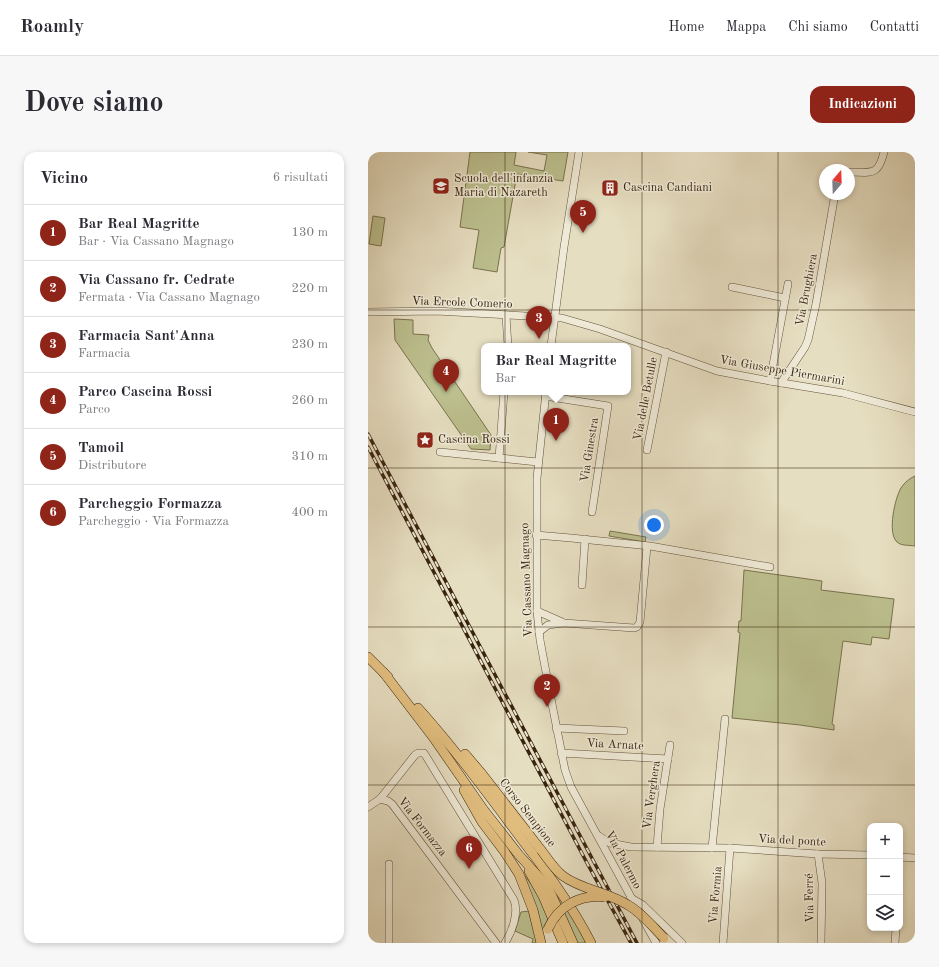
<!DOCTYPE html>
<html lang="it">
<head>
<meta charset="utf-8">
<style>
  :root { --surface:#fff; --page:#f7f7f7; --text:#2b2b33; --muted:#7c7c81; --line:#e1e1e2; --accent:#8f2418 }
  body { margin:0; font-family:"Old Standard TT",serif; background:var(--page); color:var(--text) }
  .controls { position:absolute; right:12px; bottom:12px; display:grid; overflow:hidden; border-radius:8px; box-shadow:0 2px 6px #0003 }
  .controls button { width:36px; height:36px; display:grid; place-items:center; padding:0; border:0; border-bottom:1px solid var(--line); background:var(--surface); color:var(--text); font:20px sans-serif }
  .compass { position:absolute; left:451px; top:12px; width:36px; height:36px; border-radius:50%; background:var(--surface); box-shadow:0 2px 6px #0003; rotate:19deg }
  .you { position:absolute; left:286px; top:373px; width:14px; height:14px; margin:-10px; border:3px solid #fff; border-radius:50%; background:#1a73e8; box-shadow:0 0 0 6px #1a73e833 }
  .badge { display:grid; place-items:center; width:26px; height:26px; border-radius:50%; background:var(--accent); color:#fff; font-size:13px; font-weight:700 }
  .pin { position:absolute; translate:-50% -33px; filter:drop-shadow(0 1px 2px #0008) }
  .pin::after { content:''; position:absolute; top:21px; width:14px; height:12px; background:inherit; clip-path:polygon(0 0,100% 0,50% 100%) }
  .popup { position:absolute; left:113px; top:191px; width:150px; height:52px; box-sizing:border-box; display:grid; place-content:center; border-radius:8px; background:var(--surface); filter:drop-shadow(0 1px 3px #0005); font-size:13px; white-space:nowrap; color:var(--muted) }
  .popup b { font-size:15px; color:var(--text) }
  .popup::after { content:''; position:absolute; left:50%; top:100%; margin-left:-8px; border:8px solid transparent; border-top-color:var(--surface) }
  .list { margin:0; padding:0; list-style:none }
  h2 { display:flex; justify-content:space-between; align-items:center; height:52px; margin:0; padding:0 16px; font-size:17px }
  h2 small { font-size:13px; font-weight:400; color:var(--muted) }
  .list li { display:grid; grid-template-columns:26px 1fr auto; gap:12px; align-items:center; box-sizing:border-box; height:56px; padding:0 16px; border-top:1px solid var(--line) }
  .list b { display:block; font-size:15px; white-space:nowrap }
  .list p { margin:0; font-size:13px; white-space:nowrap; color:var(--muted) }
  .list em { font-size:13px; font-style:normal; color:var(--muted) }
  .icon { flex:none; width:22px; height:22px; fill:none; stroke:currentColor; stroke-width:2; stroke-linecap:round; stroke-linejoin:round }
  .map { position:relative; flex:none; width:547px; height:791px; overflow:hidden; border-radius:12px }
  header { display:flex; align-items:center; gap:24px; box-sizing:border-box; height:56px; padding:0 20px; background:var(--surface); border-bottom:1px solid var(--line) }
  header strong { font-size:19px }
  nav { display:flex; gap:22px; margin-inline-start:auto; font-size:14px }
  .intro { display:flex; align-items:center; justify-content:space-between; box-sizing:border-box; height:96px; padding:0 24px }
  h1 { margin:0; font-size:28px }
  .button { padding:10px 18px; border-radius:12px; background:var(--accent); color:#fff; font-size:14px; font-weight:700 }
  main { display:flex; gap:24px; padding:0 24px }
  aside { flex:1; background:var(--surface); border-radius:12px; box-shadow:0 2px 6px #0003 }
  .map>svg:first-child { display:block }
</style>
</head>
<body>
<header>
<strong>Roamly</strong>
<nav><a>Home</a><a>Mappa</a><a>Chi siamo</a><a>Contatti</a></nav>
</header>
<div class="intro"><h1>Dove siamo</h1><a class="button">Indicazioni</a></div>
<main>
<aside>
<h2>Vicino<small>6 risultati</small></h2>
<ul class="list">
<li><span class="badge">1</span><div><b>Bar Real Magritte</b><p>Bar · Via Cassano Magnago</p></div><em>130 m</em></li>
<li><span class="badge">2</span><div><b>Via Cassano fr. Cedrate</b><p>Fermata · Via Cassano Magnago</p></div><em>220 m</em></li>
<li><span class="badge">3</span><div><b>Farmacia Sant'Anna</b><p>Farmacia</p></div><em>230 m</em></li>
<li><span class="badge">4</span><div><b>Parco Cascina Rossi</b><p>Parco</p></div><em>260 m</em></li>
<li><span class="badge">5</span><div><b>Tamoil</b><p>Distributore</p></div><em>310 m</em></li>
<li><span class="badge">6</span><div><b>Parcheggio Formazza</b><p>Parcheggio · Via Formazza</p></div><em>400 m</em></li>
</ul>
</aside>
<div class="map">
<svg width="547" height="791" viewBox="0 0 547 791">
  <rect width="100%" height="100%" fill="#e6dec1"/>
  <filter id="stains"><feTurbulence type="fractalNoise" baseFrequency=".005" numOctaves="4"/><feColorMatrix values="0 0 0 0 .2 0 0 0 0 .09 0 0 0 0 .02 0 0 0 .5 -.17"/></filter>
  <radialGradient id="worn" r=".72"><stop offset=".6" stop-color="#630" stop-opacity="0"/><stop offset="1" stop-color="#630" stop-opacity=".3"/></radialGradient>
  <!-- green -->
  <g fill="#bcbf8e" stroke="#7a724e">
    <path d="M102 0H148L146 13 176 19 179 3 160 0H200L195 29 149 22 136 95 133 96 129 120 105 116 111 78 92 75Z"/>
    <path d="M5 64 17 66 13 94 1 92Z"/>
    <path d="M26 167 45 168V182L61 183 60 188 64 196 123 283 122 298 103 297 27 188Z"/>
    <path d="M547 324V394C541 393 533 394 529 390 519 381 527 346 533 336 537 330 541 327 547 324Z"/>
    <path d="M242 379 278 385 277 390 241 384Z"/>
    <path d="M376 418 454 429 453 438 526 447 521 487 504 485 503 493 475 489 464 572 466 573V578L432 573 364 566 372 481 370 480 371 469H373Z"/>
    <path d="M140 702 167 737 181 765 173 780Z"/>
    <path d="M185 737 203 762 218 791H206Z"/>
    <path d="M161 759 169 791H164L165 787 147 779 153 760Z"/>
  </g>
  <g fill="none" stroke-linecap="round" stroke-linejoin="round">
    <!-- minor casing -->
    <g stroke="#64523c" stroke-width="8">
      <g id="minor">
        <path d="M467 17 468 18"/>
        <path d="M481 20C503 20 510 25 516 0"/>
        <path d="M364 135 417 146"/>
        <path d="M0 160 68 159 194 166 232 177 349 219 402 229 475 241 547 260"/>
        <path d="M138 164 140 194"/>
        <path d="M183 194 196 95 211 0"/>
        <path d="M402 229 420 132"/>
        <path d="M413 231 437 195 440 188 448 152 467 42"/>
        <path d="M178 240 169 326V459L172 488 184 552 197 618 203 635 288 791"/>
        <path d="M177 244 240 254 224 360"/>
        <path d="M279 298 298 200"/>
        <path d="M72 300 170 310"/>
        <path d="M131 306 136 240"/>
        <path d="M168 383 203 386 282 394 402 415"/>
        <path d="M214 433 217 387"/>
        <path d="M169 459 194 470"/>
        <path d="M171 480 180 473 196 471 266 476 269 475 272 470 279 395"/>
        <path d="M188 576 256 579"/>
        <path d="M193 601 300 607"/>
        <path d="M12 647 47 603 50 601H56L146 748C151 761 144 780 137 791"/>
        <path d="M0 655 12 647 20 649 24 652 128 791"/>
        <path d="M231 684 242 691 263 695 362 696 450 702 502 703"/>
        <path d="M289 695 292 657 302 593"/>
        <path d="M344 696 357 567"/>
        <path d="M450 702 454 731 453 791"/>
        <path d="M532 705 547 706"/>
        <path d="M21 712V791"/>
        <path d="M263 746 275 753 314 791"/>
        <path d="M355 791 362 696"/>
        <path d="M527 791 528 776"/>
      </g>
    </g>
    <!-- major casing -->
    <g stroke="#39240f" stroke-width="10">
      <g id="major">
        <path d="M0 505 20 525"/>
        <path d="M16 521 65 585 115 657 151 703 178 733 184 744 205 791"/>
        <path d="M50 556C87 597 119 641 152 685 178 719 204 753 223 791"/>
        <path d="M97 602 114 622 173 698"/>
        <path d="M96 638 114 670 136 699 151 722 165 758 173 791"/>
        <path d="M161 719 175 744 195 791"/>
      </g>
    </g>
    <!-- minor -->
    <use href="#minor" stroke="#efead7" stroke-width="7"/>
    <!-- major -->
    <use href="#major" stroke="#e3bf80" stroke-width="9"/>
    <!-- rail casing -->
    <g stroke="#39240f" stroke-width="3.5">
      <g id="rail">
        <path d="M0 282 191 644 269 791"/>
        <path d="M0 295 219 711 263 791"/>
      </g>
    </g>
    <!-- rail -->
    <use href="#rail" stroke="#efead7" stroke-width="2" stroke-dasharray="6" stroke-linecap="butt"/>
    <!-- major-bridge casing -->
    <g stroke="#39240f" stroke-width="10" stroke-linecap="butt">
      <g id="major-bridge">
        <path d="M173 698C180 707 186 717 195 724 214 738 240 740 260 753 274 761 285 775 296 786"/>
        <path d="M180 777C190 754 212 742 237 745"/>
      </g>
    </g>
    <!-- major-bridge -->
    <use href="#major-bridge" stroke="#e3bf80" stroke-width="9"/>
  </g>
  <!-- grid -->
  <path fill="none" stroke="#39240f" stroke-width="1" stroke-opacity="0.55" d="M137 0V791M274 0V791M410 0V791M0 158H547M0 316H547M0 475H547M0 633H547"/>
  <!-- icons -->
  <defs>
    <g id="school-square" transform="scale(0.9)"><rect x="-9" y="-9" width="18" height="18" rx="4" fill="#8f2418" stroke="#efead7"/><path d="M0-5L7-2L0 1L-7-2ZM-4 1L0 2.5L4 1V4Q0 6-4 4Z" fill="#fff"/></g>
    <g id="building-square" transform="scale(0.9)"><rect x="-9" y="-9" width="18" height="18" rx="4" fill="#8f2418" stroke="#efead7"/><path d="M-4-6H4V6H1V3H-1V6H-4ZM-2.5-4.3h1.7v1.8h-1.7ZM.8-4.3h1.7v1.8H.8ZM-2.5-1h1.7V.8h-1.7ZM.8-1h1.7V.8H.8Z" fill="#fff"/></g>
    <g id="sight-square" transform="scale(0.9)"><rect x="-9" y="-9" width="18" height="18" rx="4" fill="#8f2418" stroke="#efead7"/><path d="M0-6L1.8-2.2L6-1.7L2.9 1.2L3.7 5.4L0 3.3L-3.7 5.4L-2.9 1.2L-6-1.7L-1.8-2.2Z" fill="#fff"/></g>
  </defs>
  <g fill-rule="evenodd">
    <use href="#school-square" x="73" y="34"/>
    <use href="#building-square" x="242" y="36"/>
    <use href="#sight-square" x="57" y="288"/>
  </g>
  <g text-anchor="middle" dominant-baseline="central" stroke-width="3" stroke-linejoin="round" paint-order="stroke">
    <!-- poi labels -->
    <g font-size="12" fill="#39240f" stroke="#efead7" text-anchor="start">
      <text x="86" y="27">Scuola dell'infanzia<tspan x="86" dy="14">Maria di Nazareth</tspan></text>
      <text x="255" y="36">Cascina Candiani</text>
      <text x="70" y="288">Cascina Rossi</text>
    </g>
    <!-- street labels -->
    <g font-size="12" fill="#39240f" stroke="#efead7">
      <text transform="translate(439 138) rotate(-79)">Via Brughiera</text>
      <text transform="translate(94 151) rotate(2)">Via Ercole Comerio</text>
      <text transform="translate(414 219) rotate(10)">Via Giuseppe Piermarini</text>
      <text transform="translate(278 247) rotate(-79)">Via delle Betulle</text>
      <text transform="translate(222 298) rotate(-81)">Via Ginestra</text>
      <text transform="translate(159 428) rotate(-92)">Via Cassano Magnago</text>
      <text transform="translate(247 593) rotate(3)">Via Arnate</text>
      <text transform="translate(284 643) rotate(-82)">Via Verghera</text>
      <text transform="translate(159 661) rotate(52)">Corso Sempione</text>
      <text transform="translate(54 675) rotate(52)">Via Formazza</text>
      <text transform="translate(424 689) rotate(3)">Via del ponte</text>
      <text transform="translate(255 708) rotate(62)">Via Palermo</text>
      <text transform="translate(348 743) rotate(-85)">Via Formia</text>
      <text transform="translate(442 746) rotate(-91)">Via Ferré</text>
    </g>
  </g>
  <rect width="100%" height="100%" filter="url(#stains)"/>
  <rect width="100%" height="100%" fill="url(#worn)"/>
</svg>
<div class="controls">
<button>+</button>
<button>−</button>
<button><svg class="icon" aria-label="layers" viewBox="0 0 24 24"><path d="M12 4l9 5-9 5-9-5zM3 14l9 5 9-5"/></svg></button>
</div>
<svg class="compass" viewBox="-18 -18 36 36"><path d="M0-13l5 13h-10z" fill="#e53935"/><path d="M0 13l5-13h-10z" fill="#7c7c81"/></svg>
<div class="you"></div>
<div class="pin badge" style="left:188px;top:289px">1</div>
<div class="popup"><b>Bar Real Magritte</b>Bar</div>
<div class="pin badge" style="left:179px;top:555px">2</div>
<div class="pin badge" style="left:171px;top:187px">3</div>
<div class="pin badge" style="left:78px;top:240px">4</div>
<div class="pin badge" style="left:215px;top:81px">5</div>
<div class="pin badge" style="left:101px;top:717px">6</div>
</div>
</main>
</body>
</html>
